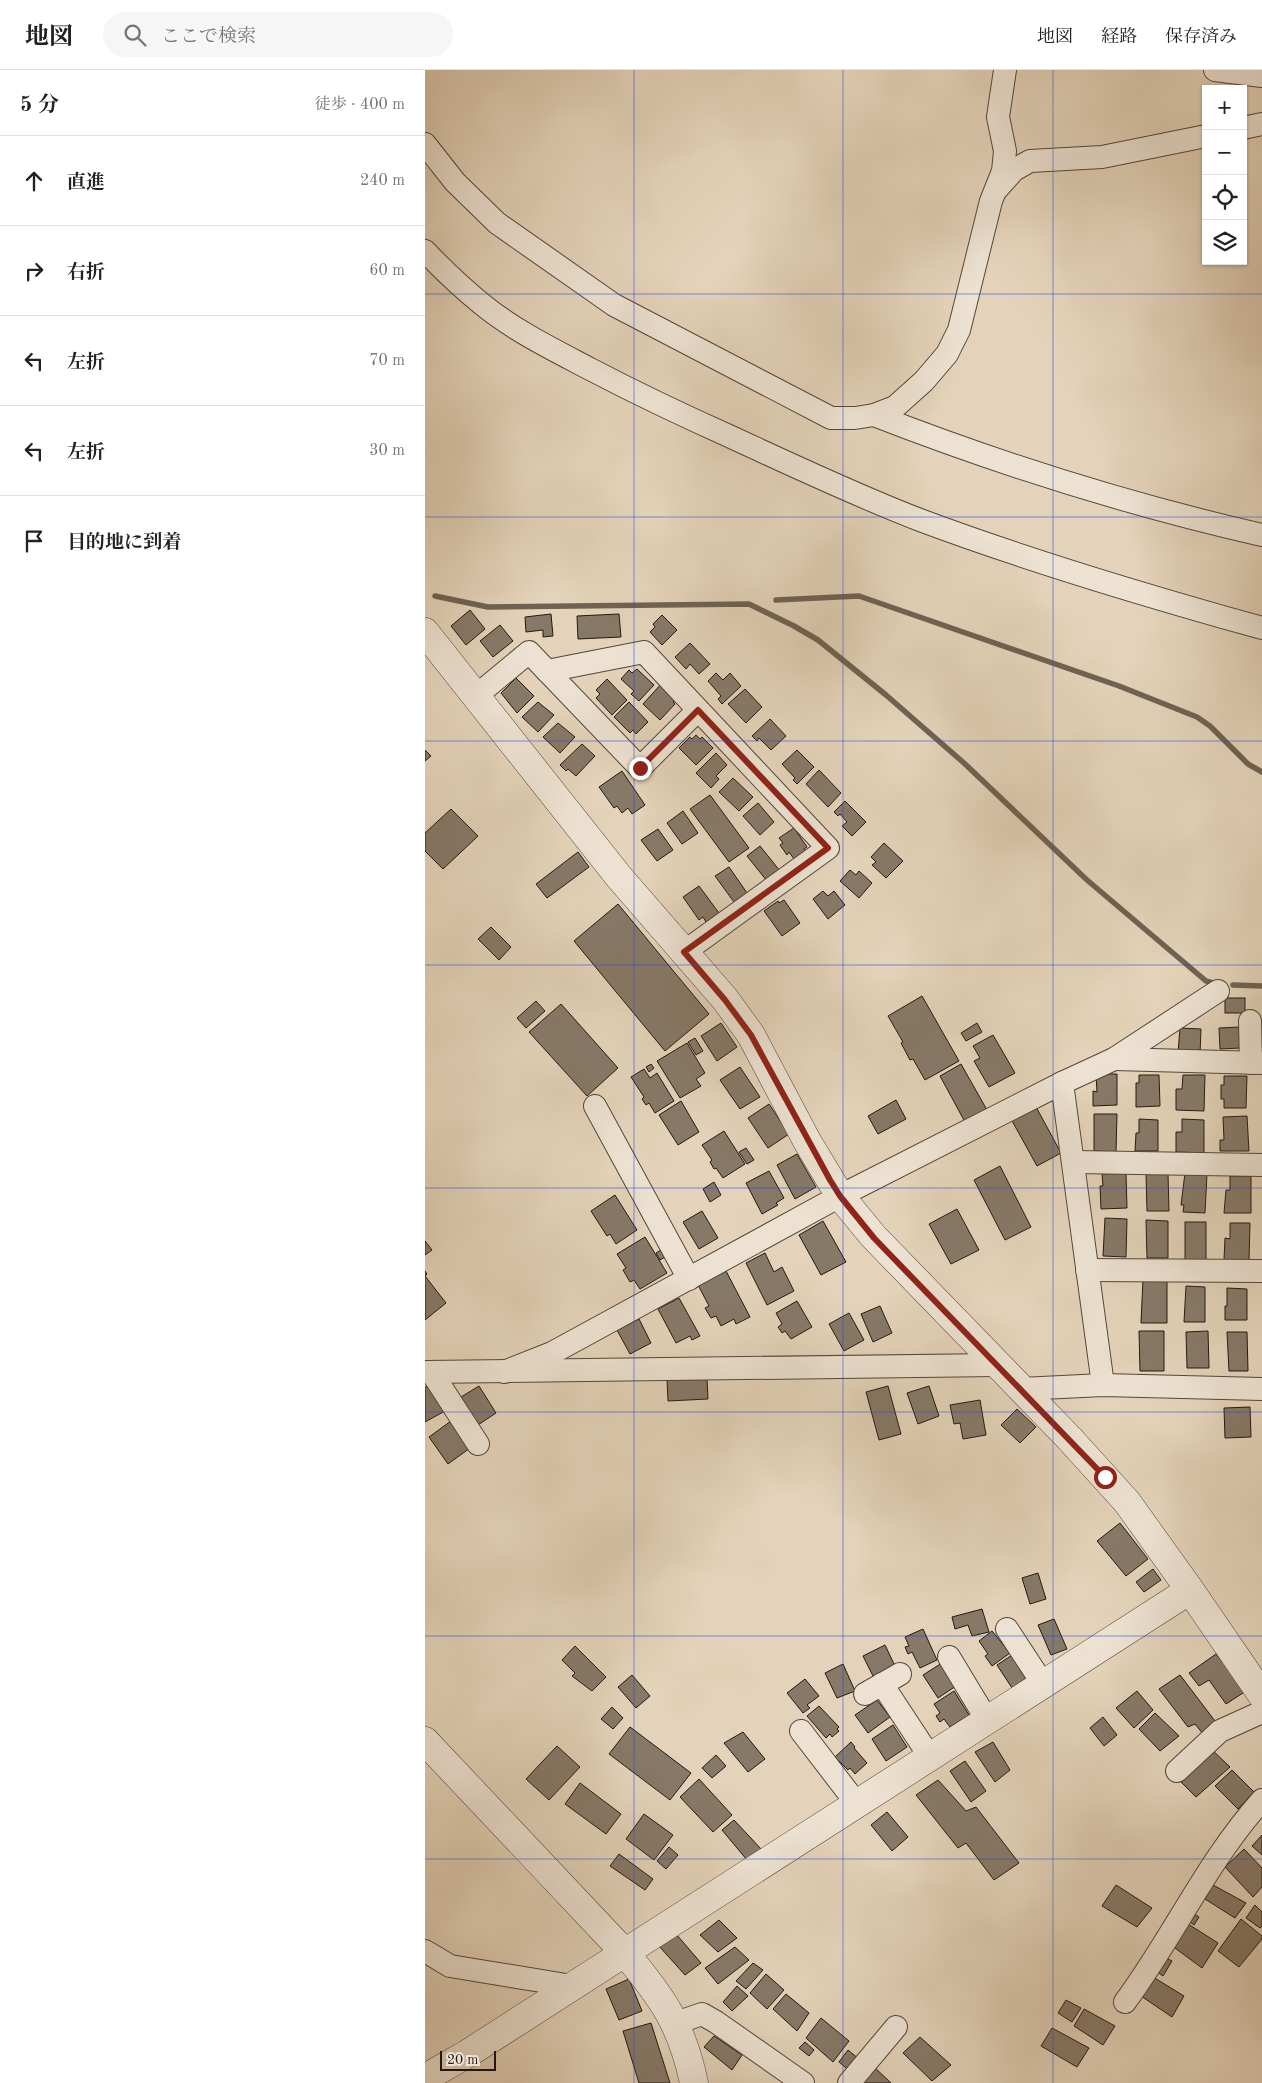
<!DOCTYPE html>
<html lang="ja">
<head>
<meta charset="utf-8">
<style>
  :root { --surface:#fff; --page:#f6f6f6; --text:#222; --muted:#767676; --line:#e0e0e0 }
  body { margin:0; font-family:"Old Standard TT","Noto Serif JP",serif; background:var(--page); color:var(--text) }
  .controls { position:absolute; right:15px; top:15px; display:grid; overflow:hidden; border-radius:0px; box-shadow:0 1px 4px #0004 }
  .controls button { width:45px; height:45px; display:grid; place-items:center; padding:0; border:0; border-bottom:1px solid var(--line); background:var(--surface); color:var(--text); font:25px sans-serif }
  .scale { position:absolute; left:15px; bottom:12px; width:56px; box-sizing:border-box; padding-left:5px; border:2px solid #231810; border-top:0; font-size:14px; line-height:18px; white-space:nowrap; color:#231810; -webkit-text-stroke:4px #ede2d2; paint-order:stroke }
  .stop { position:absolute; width:15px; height:15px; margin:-11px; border:4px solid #8f2418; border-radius:50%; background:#fff }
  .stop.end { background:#8f2418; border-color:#fff; box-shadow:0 1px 5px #0008 }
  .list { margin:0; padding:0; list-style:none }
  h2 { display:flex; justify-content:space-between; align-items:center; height:65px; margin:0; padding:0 20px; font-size:21px }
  h2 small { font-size:16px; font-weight:400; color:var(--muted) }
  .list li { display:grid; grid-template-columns:32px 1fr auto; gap:15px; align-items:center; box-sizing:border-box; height:90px; padding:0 20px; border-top:1px solid var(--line) }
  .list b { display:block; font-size:19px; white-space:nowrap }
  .list em { font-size:16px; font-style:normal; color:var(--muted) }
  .icon { flex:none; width:28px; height:28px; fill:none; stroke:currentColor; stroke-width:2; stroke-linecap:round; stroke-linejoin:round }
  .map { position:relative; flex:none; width:837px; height:2013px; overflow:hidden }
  header { display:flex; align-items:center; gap:30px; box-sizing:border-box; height:70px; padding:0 25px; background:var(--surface); border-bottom:1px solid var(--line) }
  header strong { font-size:24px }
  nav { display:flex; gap:28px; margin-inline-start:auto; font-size:18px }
  .search { width:350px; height:45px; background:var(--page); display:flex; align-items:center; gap:12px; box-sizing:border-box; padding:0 18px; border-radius:28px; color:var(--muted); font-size:19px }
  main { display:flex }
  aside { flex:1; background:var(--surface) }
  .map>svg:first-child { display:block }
</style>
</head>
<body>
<header>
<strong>地図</strong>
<div class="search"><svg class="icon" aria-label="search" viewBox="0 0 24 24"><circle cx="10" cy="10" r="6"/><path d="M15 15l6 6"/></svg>ここで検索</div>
<nav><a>地図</a><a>経路</a><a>保存済み</a></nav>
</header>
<main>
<aside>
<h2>5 分<small>徒歩 · 400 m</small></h2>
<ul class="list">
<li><svg class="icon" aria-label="ahead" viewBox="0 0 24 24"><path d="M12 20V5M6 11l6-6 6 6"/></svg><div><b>直進</b></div><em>240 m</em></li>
<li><svg class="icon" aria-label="right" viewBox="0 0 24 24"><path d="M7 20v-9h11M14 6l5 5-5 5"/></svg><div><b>右折</b></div><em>60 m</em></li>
<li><svg class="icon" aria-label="left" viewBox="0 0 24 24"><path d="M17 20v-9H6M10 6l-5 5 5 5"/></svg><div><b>左折</b></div><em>70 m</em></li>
<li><svg class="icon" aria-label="left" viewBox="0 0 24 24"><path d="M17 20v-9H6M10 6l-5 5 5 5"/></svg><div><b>左折</b></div><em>30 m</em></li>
<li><svg class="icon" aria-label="arrive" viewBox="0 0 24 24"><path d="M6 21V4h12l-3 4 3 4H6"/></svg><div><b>目的地に到着</b></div></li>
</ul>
</aside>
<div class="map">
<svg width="837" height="2013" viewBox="0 0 837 2013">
  <rect width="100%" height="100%" fill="#e4d3ba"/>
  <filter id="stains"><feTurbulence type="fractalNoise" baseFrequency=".004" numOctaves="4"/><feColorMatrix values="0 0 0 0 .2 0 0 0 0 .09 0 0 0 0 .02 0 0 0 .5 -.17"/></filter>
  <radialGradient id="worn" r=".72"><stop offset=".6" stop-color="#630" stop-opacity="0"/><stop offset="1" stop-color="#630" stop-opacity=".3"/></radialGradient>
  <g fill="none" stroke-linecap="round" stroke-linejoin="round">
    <!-- stream -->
    <g stroke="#6f6253" stroke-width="5.5">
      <path d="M10 526 63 537 324 534 369 556 393 570 461 625 539 693 662 810 781 911 788 913"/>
      <path d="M351 530 434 526 694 616 772 647 785 656 823 694 837 702"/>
      <path d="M808 915 837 916"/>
    </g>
  </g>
  <!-- building -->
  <g fill="#877968" stroke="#231810">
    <path d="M45 540 60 559 41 575 26 556Z"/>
    <path d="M126 544 128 566 118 567V560L101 562 100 547Z"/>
    <path d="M194 544 196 567 153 569 152 546Z"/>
    <path d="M237 545 252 560 237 575 225 562 230 557 228 554Z"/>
    <path d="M75 555 88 571 68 587 55 571Z"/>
    <path d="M265 573 285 594 274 604 265 594 261 599 250 587Z"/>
    <path d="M212 599 229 615 214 631 206 624 209 621 196 609 204 600 207 603Z"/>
    <path d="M291 603 298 610 305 603 316 616 297 634 293 629 296 626 283 611Z"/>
    <path d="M91 608 109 626 92 643 76 623Z"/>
    <path d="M182 609 202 630 187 645 171 628 175 624 171 620Z"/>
    <path d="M237 613 252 628 248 632 250 634 235 650 218 634Z"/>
    <path d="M320 619 337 637 321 653 303 634Z"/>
    <path d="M113 632 129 645 113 662 97 647Z"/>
    <path d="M204 632 223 652 211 664 208 660 205 663 189 647Z"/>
    <path d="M345 649 361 666 346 680 334 668 332 671 327 666Z"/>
    <path d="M133 653 150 667 135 683 118 667Z"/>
    <path d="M271 665 275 669 277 667 288 678 271 695 254 678 265 667 267 669Z"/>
    <path d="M157 674 170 686 151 706 143 699 141 701 135 695Z"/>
    <path d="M0 680 6 686 0 691Z"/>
    <path d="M372 680 389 697 372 714 368 710 370 708 357 694Z"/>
    <path d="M291 683 302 695 291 706 294 709 286 718 271 703Z"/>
    <path d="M394 700 416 723 403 737 381 714Z"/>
    <path d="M197 701 220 735 207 744 203 738 197 743 192 736 189 738 174 717Z"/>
    <path d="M308 708 328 727 314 741 294 722Z"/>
    <path d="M285 725 324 778 304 792 265 739Z"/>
    <path d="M420 731 441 752 427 766 417 756 422 752 415 744 413 746 409 742Z"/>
    <path d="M333 733 349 752 335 765 318 746Z"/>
    <path d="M26 739 53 766 18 799 0 781V763Z"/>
    <path d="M258 741 273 763 257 774 242 753Z"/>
    <path d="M369 758 382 777 379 779 380 782 369 789 364 782 362 785 355 775 358 773 354 768Z"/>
    <path d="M233 759 248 780 232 791 216 770Z"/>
    <path d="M459 773 478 791 461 808 447 795 451 792 446 787Z"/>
    <path d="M335 776 355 801 342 811 322 786Z"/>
    <path d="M153 782 164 797 122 828 111 814Z"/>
    <path d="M304 797 322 823 309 832 290 806Z"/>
    <path d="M425 800 431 805 434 801 447 813 434 828 415 811Z"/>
    <path d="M274 816 294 843 281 852 278 847 274 850 258 827Z"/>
    <path d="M398 821 403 826 409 821 420 835 403 849 388 829Z"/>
    <path d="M359 830 375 853 357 866 339 841 353 831 354 833Z"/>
    <path d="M193 834 284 944 240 981 149 871Z"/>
    <path d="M66 857 86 877 74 890 53 869Z"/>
    <path d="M497 926 534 991 500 1010 488 989 485 990 476 973 478 972 463 946Z"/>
    <rect x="800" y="928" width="20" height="15"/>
    <path d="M111 931 120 941 101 958 92 948Z"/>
    <path d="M136 934 193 998 162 1026 104 962Z"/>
    <path d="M296 953 312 977 292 991 276 966Z"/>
    <path d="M552 953 557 962 541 971 536 963Z"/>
    <path d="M815 957 816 978 795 979 794 958Z"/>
    <path d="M755 958 776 959 775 984 753 983Z"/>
    <path d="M568 965 590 1003 564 1017 549 991 555 988 548 976Z"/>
    <path d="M270 968 278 981 271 985 263 972Z"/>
    <path d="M262 973 280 1003 271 1009 276 1016 255 1028 232 991Z"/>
    <path d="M226 994 229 998 224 1002 221 997Z"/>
    <path d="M536 994 562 1040 540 1052 515 1006Z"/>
    <path d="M315 997 335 1027 315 1039 295 1010Z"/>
    <path d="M219 999 225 1008 232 1003 249 1031 230 1043 224 1033 221 1035 217 1029 219 1027 206 1007Z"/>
    <path d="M671 1004H692V1035L668 1036V1021L672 1022Z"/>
    <path d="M714 1005H734L735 1036 711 1037V1013H714Z"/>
    <path d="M758 1005H780L779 1041 751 1040V1019H757Z"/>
    <path d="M799 1006H822L821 1038H799V1029H796V1015H799Z"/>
    <path d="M471 1030 481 1049 453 1064 443 1046Z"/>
    <path d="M256 1031 274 1062 253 1075 234 1045Z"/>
    <path d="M344 1034 364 1064 343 1078 323 1048Z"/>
    <path d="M610 1035 636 1083 612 1096 586 1049Z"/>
    <path d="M669 1044H692L691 1082 669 1081Z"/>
    <path d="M822 1046 824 1081H795V1070H799L798 1047Z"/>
    <path d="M714 1049 733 1050V1081H710L711 1063H714Z"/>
    <path d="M757 1049 779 1050V1083L751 1082V1062H757Z"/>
    <path d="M299 1061 320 1094 298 1108 291 1098 289 1099 285 1092 287 1090 277 1075Z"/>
    <path d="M321 1078 329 1090 322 1094 314 1082Z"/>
    <path d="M372 1084 391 1117 370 1129 352 1095Z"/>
    <path d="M575 1096 606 1157 580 1170 549 1110Z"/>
    <path d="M344 1101 359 1128 351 1133 353 1135 337 1144 321 1113Z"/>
    <path d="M701 1103 702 1138 676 1139 675 1116H678L677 1104Z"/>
    <path d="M743 1103 744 1141H722L721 1104Z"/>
    <path d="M760 1103 782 1104 780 1143 758 1142 759 1135H756Z"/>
    <path d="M805 1106H826V1143H799L801 1120H805Z"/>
    <path d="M289 1112 296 1125 285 1132 278 1119Z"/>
    <path d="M190 1125 212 1160 191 1174 185 1164 182 1166 166 1141Z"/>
    <path d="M532 1139 554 1180 526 1194 504 1154Z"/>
    <path d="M277 1141 293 1168 274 1179 258 1152Z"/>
    <path d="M680 1148 702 1149 701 1187 678 1186Z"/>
    <path d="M721 1150 743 1151V1188H722Z"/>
    <path d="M398 1151 421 1192 396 1205 374 1165Z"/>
    <rect x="760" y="1152" width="21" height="39"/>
    <path d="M805 1153H825L824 1190H799L800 1168 805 1169Z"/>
    <path d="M220 1167 242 1203 215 1219 209 1210 205 1212 198 1200 201 1198 192 1184Z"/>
    <path d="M0 1171 7 1180 0 1185Z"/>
    <path d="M236 1180 240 1187 235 1190 231 1183Z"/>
    <path d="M340 1183 349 1202 357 1197 369 1221 342 1235 321 1193Z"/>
    <path d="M0 1201 2 1204 0 1206 21 1233 0 1250Z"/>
    <path d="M301 1201 325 1247 311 1254 309 1249 296 1256 291 1246 286 1248 280 1238 284 1236 273 1215Z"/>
    <path d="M718 1209H742V1253H716Z"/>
    <path d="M761 1216 780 1217V1252H759Z"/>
    <path d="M802 1218 822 1219V1250H800V1236H802Z"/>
    <path d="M254 1228 275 1266 267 1270 265 1266 251 1273 233 1239Z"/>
    <path d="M372 1231 387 1257 366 1269 360 1261 357 1263 353 1257 357 1254 351 1243Z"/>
    <path d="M455 1236 467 1263 448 1272 436 1244Z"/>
    <path d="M424 1243 439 1270 419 1281 404 1254Z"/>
    <path d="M214 1249 226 1273 205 1284 192 1260Z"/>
    <path d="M714 1261H739V1301H715Z"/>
    <path d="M783 1261 784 1298H762L761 1262Z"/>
    <path d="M802 1262H822L823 1301H804Z"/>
    <path d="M282 1308 283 1329 243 1331 242 1309Z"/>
    <path d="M5 1315 20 1341 0 1352V1317Z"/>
    <path d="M54 1316 71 1343 53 1355 36 1327Z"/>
    <path d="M463 1316 476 1364 454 1370 441 1322Z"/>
    <path d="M504 1316 514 1346 493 1354 482 1323Z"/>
    <path d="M555 1330 561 1365 538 1369 535 1353 529 1354 525 1335Z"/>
    <path d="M825 1337 826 1367 800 1368 799 1338Z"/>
    <path d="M592 1339 611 1357 595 1373 576 1355Z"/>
    <path d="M26 1351 45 1378 23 1394 4 1367Z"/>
    <path d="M695 1453 723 1489 701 1506 672 1471Z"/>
    <path d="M728 1499 736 1510 719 1522 711 1512Z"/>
    <path d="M613 1503 621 1529 605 1534 597 1508Z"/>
    <path d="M557 1539 564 1562 547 1566 543 1555 530 1559 527 1547Z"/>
    <path d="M629 1549 642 1579 626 1585 613 1555Z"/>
    <path d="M498 1559 512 1590 495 1598 487 1582 483 1584 480 1577 484 1576 480 1567Z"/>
    <path d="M567 1561 585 1583 567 1596 560 1586 563 1584 554 1571Z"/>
    <path d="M460 1575 470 1596 448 1606 438 1586Z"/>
    <path d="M150 1576 181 1607 167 1621 147 1606 150 1603 137 1590Z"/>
    <path d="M791 1584 821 1621 801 1634 784 1610 774 1616 764 1603Z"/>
    <path d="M587 1585 603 1607 587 1618 572 1595Z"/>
    <path d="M517 1593 531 1616 513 1628 498 1605Z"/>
    <path d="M418 1594 430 1621 412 1628 400 1603Z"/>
    <path d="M207 1605 225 1626 211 1638 193 1617Z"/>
    <path d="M755 1605 793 1655 779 1665 770 1654 763 1657 734 1619Z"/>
    <path d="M380 1609 394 1626 382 1635 385 1638 378 1643 362 1623Z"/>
    <path d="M529 1621 544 1645 525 1657 519 1649 515 1652 511 1646 515 1643 509 1634Z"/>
    <path d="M712 1621 728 1640 709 1658 691 1638Z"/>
    <path d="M452 1630 465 1647 443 1663 430 1645Z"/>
    <path d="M394 1636 414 1657 412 1659 414 1661 407 1667 405 1664 401 1668 382 1646Z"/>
    <path d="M187 1637 198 1648 188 1659 176 1649Z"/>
    <path d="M730 1643 754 1666 735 1681 714 1659Z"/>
    <path d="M678 1647 692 1665 679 1676 665 1658Z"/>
    <path d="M468 1655 482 1677 461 1691 447 1669Z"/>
    <path d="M205 1657 266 1703 245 1730 184 1684Z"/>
    <path d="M318 1662 340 1689 323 1702 299 1673Z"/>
    <path d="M426 1672 430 1677 429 1678 442 1693 430 1704 425 1698 423 1700 410 1687Z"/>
    <path d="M568 1672 585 1700 570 1712 550 1682Z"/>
    <path d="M132 1676 155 1697 124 1730 101 1709Z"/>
    <path d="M784 1677 805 1697 771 1727 753 1709Z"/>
    <path d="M291 1685 301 1696 287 1708 277 1698Z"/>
    <path d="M540 1691 561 1721 546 1732 525 1701Z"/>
    <path d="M807 1700 829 1722 813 1739 790 1716Z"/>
    <path d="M274 1709 307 1745 288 1762 255 1727Z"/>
    <path d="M513 1710 541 1741 551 1737 594 1793 569 1810 541 1773 533 1778 491 1725Z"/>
    <path d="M155 1713 196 1744 181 1764 140 1734Z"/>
    <path d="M462 1742 483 1767 467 1781 446 1755Z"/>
    <path d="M219 1744 248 1765 229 1790 201 1769Z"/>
    <path d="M309 1750 337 1780 322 1790 297 1760Z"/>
    <path d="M837 1765V1785L827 1776Z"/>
    <path d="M244 1777 253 1785 241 1799 232 1791Z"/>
    <path d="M819 1779 837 1798V1817L828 1827 800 1797Z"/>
    <path d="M194 1784 228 1809 220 1820 185 1796Z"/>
    <path d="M691 1815 727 1838 712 1857 677 1836Z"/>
    <path d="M788 1815 821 1833 810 1848 780 1829Z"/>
    <path d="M830 1835 837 1842V1856L835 1858 821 1848Z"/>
    <path d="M766 1842 774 1847 769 1855 761 1849Z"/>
    <path d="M816 1849 837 1866V1869L814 1897 793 1881Z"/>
    <path d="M294 1850 312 1868 293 1882 275 1865Z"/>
    <path d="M760 1852 793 1873 777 1898 746 1875Z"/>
    <path d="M251 1864 276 1893 260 1905 234 1876Z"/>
    <path d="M310 1877 324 1890 293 1914 280 1898Z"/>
    <path d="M737 1886 747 1891 738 1906 728 1899Z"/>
    <path d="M328 1893 338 1900 321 1919 311 1911Z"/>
    <path d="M341 1904 359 1920 342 1939 325 1923Z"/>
    <path d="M728 1907 759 1926 747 1947 716 1926Z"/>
    <path d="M204 1909 217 1941 194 1950 181 1919Z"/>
    <path d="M312 1916 323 1926 307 1941 298 1932Z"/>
    <path d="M361 1924 384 1943 372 1961 348 1939Z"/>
    <path d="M641 1930 656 1938 647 1952 633 1943Z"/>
    <path d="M659 1939 690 1956 678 1975 649 1956Z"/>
    <path d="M396 1948 424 1971 408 1992 381 1968Z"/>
    <path d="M226 1953 245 2013H214L198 1961Z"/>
    <path d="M627 1958 664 1978 652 1997 616 1976Z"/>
    <path d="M289 1966 317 1985 307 2000 279 1977Z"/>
    <path d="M495 1967 526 1995 507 2011 478 1983Z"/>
    <path d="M380 1972 389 1980 384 1986 374 1978Z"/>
    <path d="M423 1980 434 1989 426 2002 414 1992Z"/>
    <path d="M448 1996 466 2013H436Z"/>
  </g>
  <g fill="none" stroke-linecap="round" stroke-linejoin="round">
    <!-- minor casing -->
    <g stroke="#53473a" stroke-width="24">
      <g id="minor">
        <path d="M790 0 837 6"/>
        <path d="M818 58 837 54"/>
        <path d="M0 74 30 112 72 153 189 235 406 348H430L449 345 470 337 499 311 522 284 534 260 566 131 578 101 580 81 573 47 580 0"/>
        <path d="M572 119 589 100 605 91 677 87 781 66"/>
        <path d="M0 181C18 200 37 218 58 235 90 261 129 280 165 299 211 323 257 345 304 366 367 395 430 425 495 450 607 492 722 526 837 558"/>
        <path d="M449 345C575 394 705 435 837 465"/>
        <path d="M122 601 215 698 273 640"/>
        <path d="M51 626 104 582 122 601 219 582 403 778 259 882"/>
        <path d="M825 951 826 993"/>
        <path d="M689 989 837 993"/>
        <path d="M637 1013 678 1315"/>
        <path d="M170 1036 264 1209"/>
        <path d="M649 1092 837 1095"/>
        <path d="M662 1200 837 1201"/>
        <path d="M0 1302 572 1295"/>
        <path d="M79 1302 127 1283 415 1126 637 1013 689 989 793 921"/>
        <path d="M7 1303 53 1374"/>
        <path d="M596 1319 678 1315 837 1319"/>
        <path d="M582 1559 618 1614"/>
        <path d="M524 1587 562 1650"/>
        <path d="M457 1614 505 1687"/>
        <path d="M440 1624 475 1604"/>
        <path d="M376 1661 432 1734"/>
        <path d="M752 1701 795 1661 837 1642"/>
        <path d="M0 1881 25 1896 147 1916"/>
        <path d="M700 1932C748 1867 783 1790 837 1730"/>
        <path d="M251 1953 277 1944 291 1952 378 2013"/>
        <path d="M424 2013 471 1957"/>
      </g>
    </g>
    <!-- tertiary casing -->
    <g stroke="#53473a" stroke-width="29">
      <g id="tertiary">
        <path d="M0 562 194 807 300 929 326 965 382 1071 415 1126 449 1167 644 1368 702 1432 765 1520 837 1625"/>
        <path d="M0 1671 200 1883C237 1927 257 1955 269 2013"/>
        <path d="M0 2008 42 1984 765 1520"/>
      </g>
    </g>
    <!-- minor -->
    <use href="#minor" stroke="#ede2d2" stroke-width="22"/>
    <!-- tertiary -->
    <use href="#tertiary" stroke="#ede2d2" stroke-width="28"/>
  </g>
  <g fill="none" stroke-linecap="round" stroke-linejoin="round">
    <!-- route -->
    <path stroke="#8f2418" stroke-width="6" d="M215 698 273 640 403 778 259 882 300 930 326 965 405 1110 415 1126 449 1168 680 1407"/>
  </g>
  <!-- grid -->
  <path fill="none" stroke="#1d4ed8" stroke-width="1" stroke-opacity="0.55" d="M209 0V2013M418 0V2013M628 0V2013M0 224H837M0 447H837M0 671H837M0 895H837M0 1118H837M0 1342H837M0 1566H837M0 1789H837"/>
  <rect width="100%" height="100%" filter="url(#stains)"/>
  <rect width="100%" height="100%" fill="url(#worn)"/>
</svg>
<div class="controls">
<button>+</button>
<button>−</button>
<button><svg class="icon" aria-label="locate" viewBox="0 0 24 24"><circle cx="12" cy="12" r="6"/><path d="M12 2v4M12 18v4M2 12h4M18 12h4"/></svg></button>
<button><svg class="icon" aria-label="layers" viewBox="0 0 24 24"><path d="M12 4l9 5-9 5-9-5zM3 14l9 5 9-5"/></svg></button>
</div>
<div class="scale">20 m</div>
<div class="stop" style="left:680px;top:1407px"></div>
<div class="stop end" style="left:215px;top:698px"></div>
</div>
</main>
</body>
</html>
